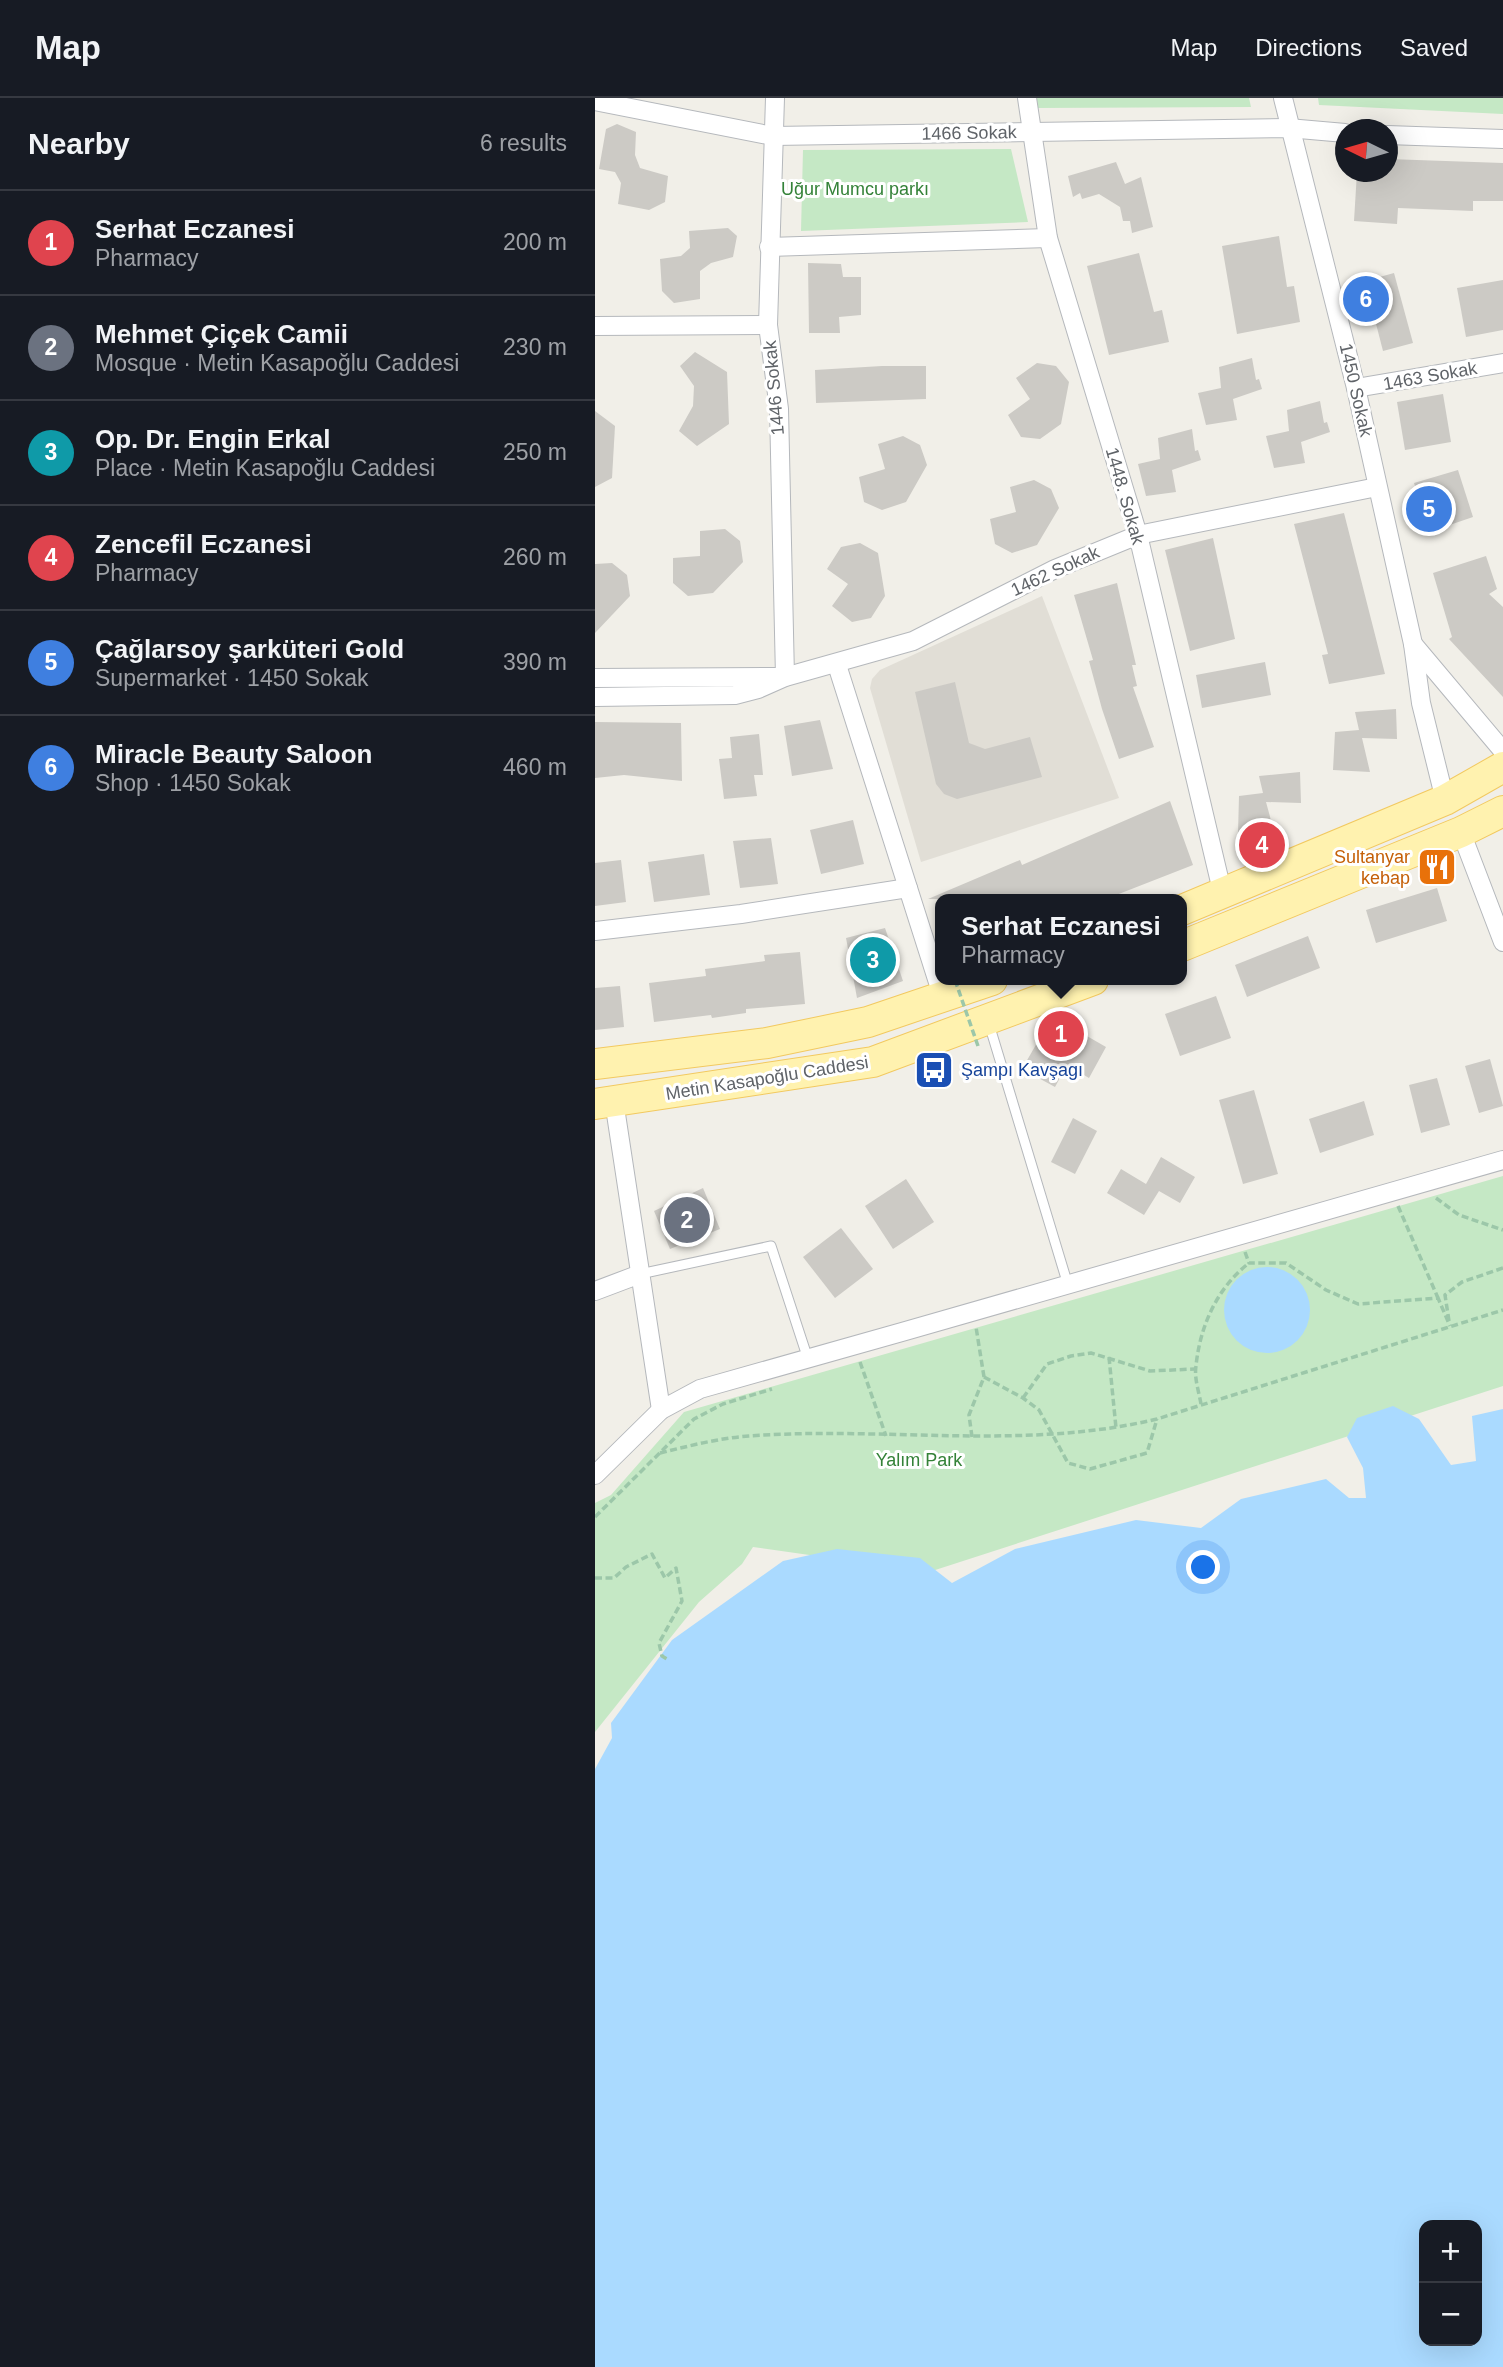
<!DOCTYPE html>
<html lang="en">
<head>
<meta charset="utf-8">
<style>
  :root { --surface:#171b24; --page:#242831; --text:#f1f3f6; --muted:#9ea1a6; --line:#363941; --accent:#ea4335 }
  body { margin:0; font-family:Arial,sans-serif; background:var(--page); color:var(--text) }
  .controls { position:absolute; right:21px; bottom:21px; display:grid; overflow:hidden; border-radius:14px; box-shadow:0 7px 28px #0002 }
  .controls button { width:63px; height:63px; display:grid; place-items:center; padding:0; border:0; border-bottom:2px solid var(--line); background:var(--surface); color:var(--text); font:35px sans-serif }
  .compass { position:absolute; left:740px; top:21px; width:63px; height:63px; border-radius:50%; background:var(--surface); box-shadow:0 7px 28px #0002; rotate:275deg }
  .you { position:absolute; left:609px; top:1470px; width:24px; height:24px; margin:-18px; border:5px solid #fff; border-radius:50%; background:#1a73e8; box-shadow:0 0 0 10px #1a73e833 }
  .badge { display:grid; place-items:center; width:46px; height:46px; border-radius:50%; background:var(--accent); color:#fff; font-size:23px; font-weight:700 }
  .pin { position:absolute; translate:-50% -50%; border:4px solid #fff; box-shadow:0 2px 7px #0006 }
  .popup { position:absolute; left:340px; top:796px; width:252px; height:91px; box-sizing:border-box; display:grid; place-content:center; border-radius:14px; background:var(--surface); filter:drop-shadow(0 2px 5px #0005); font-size:23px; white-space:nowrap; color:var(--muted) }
  .popup b { font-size:26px; color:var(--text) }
  .popup::after { content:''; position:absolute; left:50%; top:100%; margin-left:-14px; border:14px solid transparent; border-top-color:var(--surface) }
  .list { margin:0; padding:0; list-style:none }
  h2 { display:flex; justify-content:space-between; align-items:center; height:91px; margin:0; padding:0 28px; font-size:30px }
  h2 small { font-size:23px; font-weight:400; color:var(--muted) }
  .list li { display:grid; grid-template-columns:46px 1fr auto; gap:21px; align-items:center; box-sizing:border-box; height:105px; padding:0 28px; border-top:2px solid var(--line) }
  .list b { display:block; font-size:26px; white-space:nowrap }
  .list p { margin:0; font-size:23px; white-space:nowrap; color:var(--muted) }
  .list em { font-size:23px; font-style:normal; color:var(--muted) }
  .map { position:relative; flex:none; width:908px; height:2269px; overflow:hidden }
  header { display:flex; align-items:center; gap:42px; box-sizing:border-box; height:98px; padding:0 35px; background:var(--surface); border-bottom:2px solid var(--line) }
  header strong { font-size:33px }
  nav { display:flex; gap:38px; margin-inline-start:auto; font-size:24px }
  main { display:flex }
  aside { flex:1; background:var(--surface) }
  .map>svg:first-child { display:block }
</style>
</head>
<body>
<header>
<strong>Map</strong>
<nav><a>Map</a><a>Directions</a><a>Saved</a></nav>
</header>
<main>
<aside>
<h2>Nearby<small>6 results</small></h2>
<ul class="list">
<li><span class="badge" style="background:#e0444e">1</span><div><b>Serhat Eczanesi</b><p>Pharmacy</p></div><em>200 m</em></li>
<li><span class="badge" style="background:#6b7280">2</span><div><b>Mehmet Çiçek Camii</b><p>Mosque · Metin Kasapoğlu Caddesi</p></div><em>230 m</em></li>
<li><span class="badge" style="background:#0f9aa8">3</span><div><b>Op. Dr. Engin Erkal</b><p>Place · Metin Kasapoğlu Caddesi</p></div><em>250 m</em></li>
<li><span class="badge" style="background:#e0444e">4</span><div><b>Zencefil Eczanesi</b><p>Pharmacy</p></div><em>260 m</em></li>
<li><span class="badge" style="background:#3f7fe0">5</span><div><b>Çağlarsoy şarküteri Gold</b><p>Supermarket · 1450 Sokak</p></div><em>390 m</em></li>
<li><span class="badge" style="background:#3f7fe0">6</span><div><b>Miracle Beauty Saloon</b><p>Shop · 1450 Sokak</p></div><em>460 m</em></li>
</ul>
</aside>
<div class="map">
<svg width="908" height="2269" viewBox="0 0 908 2269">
  <rect width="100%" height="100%" fill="#f1efe8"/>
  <!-- education -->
  <path fill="#e1ded6" d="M447 498 524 700 326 764 275 590 277 581 285 572Z"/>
  <!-- green -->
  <g fill="#c5e8c5">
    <path d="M440 0H654L656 9 441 10Z"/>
    <path d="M723 0H908V16L724 7Z"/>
    <path d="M416 51 433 124 206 133 208 52Z"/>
    <path d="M908 1078V1288L334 1474 158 1449 147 1466 104 1504 0 1634V1405L16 1397 89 1314Z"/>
  </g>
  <!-- water -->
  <g fill="#aadaff" fill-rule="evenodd">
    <circle cx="672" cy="1212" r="43"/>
    <path d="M798 1308 824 1321 856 1367 881 1363 877 1318 908 1311V2269H0V1671L17 1640 16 1625 77 1542 188 1463 242 1451 325 1460 357 1485 420 1451 541 1422 606 1430 646 1401 731 1381 754 1400H771L768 1370 752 1339 762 1320ZM829 2127H882V2243H829Z"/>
  </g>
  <!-- building -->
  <g fill="#cccac5">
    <path d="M22 26 41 34 40 57 45 70 73 78 70 104 54 112 23 106 26 85 20 74 4 71 11 31Z"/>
    <path d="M793 61 908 65V103H878V113L803 110 802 126 759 123 762 74H793Z"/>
    <path d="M521 64 530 86 546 79 558 129 537 135 535 123H528L525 109 504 96 487 101 485 95 478 99 473 78Z"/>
    <path d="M133 130 142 138 138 159 116 165 105 173V201L79 205 67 193 65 161 86 158 95 150 94 133Z"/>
    <path d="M684 138 692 189 699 188 705 224 642 236 627 148Z"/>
    <path d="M544 155 559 214 567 212 574 244 514 257 492 168Z"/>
    <path d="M213 165 246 166 248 179H266V217L244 219 245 235H214Z"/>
    <path d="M799 175 818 245 788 253 770 183Z"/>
    <path d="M908 182V232L871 239 862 190Z"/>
    <path d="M100 254 132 274 134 326 102 348 84 333 98 308 99 288 85 268Z"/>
    <path d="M657 260 661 282 664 281 667 291 638 301 642 322 611 327 603 295 626 290 624 269Z"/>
    <path d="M442 265 461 268 474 284 466 326 445 341 426 339 413 317 435 301 421 280Z"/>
    <path d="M287 268H331V301L221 305 220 272Z"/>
    <path d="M848 296 856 344 810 352 802 304Z"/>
    <path d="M725 303 729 325 732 324 735 334 706 344 710 365 679 370 671 338 694 333 692 312Z"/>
    <path d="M0 313 20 328 17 380 0 389Z"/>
    <path d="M597 331 600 353 603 352 606 362 577 372 581 394 551 398 543 366 565 361 563 340Z"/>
    <path d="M308 338 325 347 332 367 311 404 287 412 269 404 264 379 290 371 283 346Z"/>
    <path d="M863 372 878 419 834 434 819 385Z"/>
    <path d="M439 382 456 391 464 410 442 447 417 455 400 446 395 421 421 414 415 389Z"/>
    <path d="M749 415 790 576 734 586 727 557 733 556 699 426Z"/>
    <path d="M130 431 145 443 148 464 118 495 93 498 78 485V460L105 458V433Z"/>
    <path d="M618 440 640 541 595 553 570 452Z"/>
    <path d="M265 445 283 455 290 498 276 520 257 524 237 508 253 486 232 471 246 449Z"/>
    <path d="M891 458 902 491 894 496 908 509V599L854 541 857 539 838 475Z"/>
    <path d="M17 465 32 477 35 498 0 535V466Z"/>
    <path d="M522 485 541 567H537L542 588 538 589 559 649 524 661 507 611 494 563 498 562 479 497Z"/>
    <path d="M670 564 676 597 607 610 601 577Z"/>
    <path d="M360 584 374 645 390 651 435 639 447 679 362 701 349 696 341 686 320 594Z"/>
    <path d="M801 611 802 641 767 640 775 674 738 672 740 634 764 632 760 614Z"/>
    <path d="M225 622 238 671 197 678 189 628Z"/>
    <path d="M0 624 86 625 87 683 29 677 0 680Z"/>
    <path d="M164 636 168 677H159L162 698 129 701 124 661 137 660 135 639Z"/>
    <path d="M705 674 706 705 671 704 680 737 643 735 644 698 668 695 664 678Z"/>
    <path d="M575 703 598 767 511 801H333L425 762 427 767Z"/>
    <path d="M258 722 269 766 226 776 215 732Z"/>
    <path d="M176 740 183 786 145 790 138 743Z"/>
    <path d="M109 756 115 797 59 804 53 764Z"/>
    <path d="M26 762 31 804 0 808V765Z"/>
    <path d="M842 790 852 823 781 845 771 812Z"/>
    <path d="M290 830 308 883 262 900 251 840Z"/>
    <path d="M713 838 725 870 652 899 640 867Z"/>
    <path d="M205 854 210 906 151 911V915L117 920 116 917 59 924 54 885 111 878 110 871 170 863 169 857Z"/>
    <path d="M25 888 29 929 0 932V890Z"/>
    <path d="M621 898 636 940 585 958 570 916Z"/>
    <path d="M478 930 511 949 494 980 472 967 460 989 427 971 446 938 467 950Z"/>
    <path d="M895 961 908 1008 884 1015 870 968Z"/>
    <path d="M842 980 855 1027 826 1035 814 987Z"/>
    <path d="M659 992 683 1076 648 1086 624 1002Z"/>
    <path d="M769 1003 779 1037 725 1055 714 1021Z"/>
    <path d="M478 1020 502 1033 480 1076 456 1064Z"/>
    <path d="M566 1059 600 1079 585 1105 564 1093 549 1117 512 1095 526 1071 551 1086Z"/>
    <path d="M311 1081 339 1124 298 1151 270 1108Z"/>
    <path d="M108 1090 125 1131 75 1151 59 1113Z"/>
    <path d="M246 1130 278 1171 240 1200 208 1159Z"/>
  </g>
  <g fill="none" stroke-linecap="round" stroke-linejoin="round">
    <!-- service casing -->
    <g stroke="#b5b8bc" stroke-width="11">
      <g id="service">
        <path d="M394 926 473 1187"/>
        <path d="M45 1176 176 1148 213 1261"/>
      </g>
    </g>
    <!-- minor casing -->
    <g stroke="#b5b8bc" stroke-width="20">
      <g id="minor">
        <path d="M180 0 173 227 184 311 190 579"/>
        <path d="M432 0 453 140 543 437 628 797"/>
        <path d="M688 0 761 290 818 546 826 605 850 702"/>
        <path d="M0 3 178 38 693 30 750 35"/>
        <path d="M792 37 908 41"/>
        <path d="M174 149 453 140"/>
        <path d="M0 228 173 227"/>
        <path d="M761 290 908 265"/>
        <path d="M818 546 908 653"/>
        <path d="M242 567 348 900"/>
        <path d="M0 580 183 579"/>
        <path d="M0 599 140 597 163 591 190 579 318 543 460 471 543 437 782 389"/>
        <path d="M866 734 908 844"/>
        <path d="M0 833 146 816 313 790"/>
        <path d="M19 1003 66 1312"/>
        <path d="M0 1193 45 1176"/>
        <path d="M0 1377 66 1312 105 1291C373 1216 640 1138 908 1062"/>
      </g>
    </g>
    <!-- primary casing -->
    <g stroke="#f2c960" stroke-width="32">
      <g id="primary">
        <path d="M587 812 850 702 908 669"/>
        <path d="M587 848 866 734 908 713"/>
        <path d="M0 966 172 945 273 924 397 882"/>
        <path d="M0 1006 278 964 498 882"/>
      </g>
    </g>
    <!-- path -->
    <g stroke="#9cc7a9" stroke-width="3.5" stroke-dasharray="7 3.5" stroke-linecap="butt">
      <path d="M841 1100 864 1117 908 1132"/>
      <path d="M803 1108 843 1200"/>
      <path d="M650 1154 654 1165H691L731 1192 763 1206 843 1200 855 1228"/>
      <path d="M854 1223 850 1197 867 1184 908 1170"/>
      <path d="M514 1259 521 1330"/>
      <path d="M265 1264 291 1338"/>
      <path d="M389 1279 428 1300 444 1312 473 1365 495 1371 552 1355 562 1321"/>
      <path d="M428 1300 452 1266 476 1258 496 1255 555 1273 600 1271"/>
      <path d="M606 1306C604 1294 599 1280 601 1268 605 1228 622 1190 654 1165"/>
      <path d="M377 1339 374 1317 389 1279 381 1229"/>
      <path d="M65 1355C94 1348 124 1340 154 1338 290 1328 429 1353 562 1321L908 1212"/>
      <path d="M0 1419 99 1321 128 1306 177 1291"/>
      <path d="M0 1480H19L31 1469 57 1456 70 1480 81 1470 87 1503 64 1545 67 1558 72 1561"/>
    </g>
    <!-- service -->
    <use href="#service" stroke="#fff" stroke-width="9"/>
    <!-- minor -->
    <use href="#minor" stroke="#fff" stroke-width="18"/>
    <!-- primary -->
    <use href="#primary" stroke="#fff2af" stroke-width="30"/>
    <!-- path-bridge -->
    <path stroke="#9cc7a9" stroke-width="3.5" stroke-dasharray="7 3.5" stroke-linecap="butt" d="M360 882 383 948"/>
  </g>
  <!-- icons -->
  <defs>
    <g id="restaurant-square" transform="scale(2.0125)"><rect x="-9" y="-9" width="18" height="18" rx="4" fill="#e8710a" stroke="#fff"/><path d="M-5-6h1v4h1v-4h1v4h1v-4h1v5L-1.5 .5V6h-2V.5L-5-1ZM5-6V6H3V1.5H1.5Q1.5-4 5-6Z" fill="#fff"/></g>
    <g id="bus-square" transform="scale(2.0125)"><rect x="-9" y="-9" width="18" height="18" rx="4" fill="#1a4fb4" stroke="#fff"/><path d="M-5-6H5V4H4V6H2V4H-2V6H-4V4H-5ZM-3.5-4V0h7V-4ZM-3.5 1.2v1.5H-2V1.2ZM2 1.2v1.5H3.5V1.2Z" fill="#fff"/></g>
  </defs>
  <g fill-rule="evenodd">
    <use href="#restaurant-square" x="842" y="769"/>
    <use href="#bus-square" x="339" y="972"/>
  </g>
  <g text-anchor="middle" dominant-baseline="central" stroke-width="6" stroke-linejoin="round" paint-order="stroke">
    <!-- street labels -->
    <g font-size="18" fill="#5f6368" stroke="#fff">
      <text transform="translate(374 35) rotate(-1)">1466 Sokak</text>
      <text transform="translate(835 278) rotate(-10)">1463 Sokak</text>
      <text transform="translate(179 290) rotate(-95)">1446 Sokak</text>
      <text transform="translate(761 292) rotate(77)">1450 Sokak</text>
      <text transform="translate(530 398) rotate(74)">1448. Sokak</text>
      <text transform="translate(460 473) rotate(-25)">1462 Sokak</text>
      <text transform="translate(172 980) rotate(-9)">Metin Kasapoğlu Caddesi</text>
    </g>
    <!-- park labels -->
    <g font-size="18" fill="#348238" stroke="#fff">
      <text x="260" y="91">Uğur Mumcu parkı</text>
      <text x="324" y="1362">Yalım Park</text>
    </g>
    <!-- food labels -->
    <g font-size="18" fill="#c56008" stroke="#fff" text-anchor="end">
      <text x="815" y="759">Sultanyar<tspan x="815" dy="21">kebap</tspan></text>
    </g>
    <!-- transit labels -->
    <g font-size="18" fill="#164399" stroke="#fff" text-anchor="start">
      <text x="366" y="972">Şampı Kavşagı</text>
    </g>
  </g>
</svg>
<div class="controls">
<button>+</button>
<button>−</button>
</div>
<svg class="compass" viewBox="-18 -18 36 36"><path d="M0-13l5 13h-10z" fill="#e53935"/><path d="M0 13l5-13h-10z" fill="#9ea1a6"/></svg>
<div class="you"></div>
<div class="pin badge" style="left:466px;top:936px;background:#e0444e">1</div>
<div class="popup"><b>Serhat Eczanesi</b>Pharmacy</div>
<div class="pin badge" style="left:92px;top:1122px;background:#6b7280">2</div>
<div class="pin badge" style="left:278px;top:862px;background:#0f9aa8">3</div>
<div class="pin badge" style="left:667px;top:747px;background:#e0444e">4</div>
<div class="pin badge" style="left:834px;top:411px;background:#3f7fe0">5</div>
<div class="pin badge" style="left:771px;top:201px;background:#3f7fe0">6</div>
</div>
</main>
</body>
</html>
